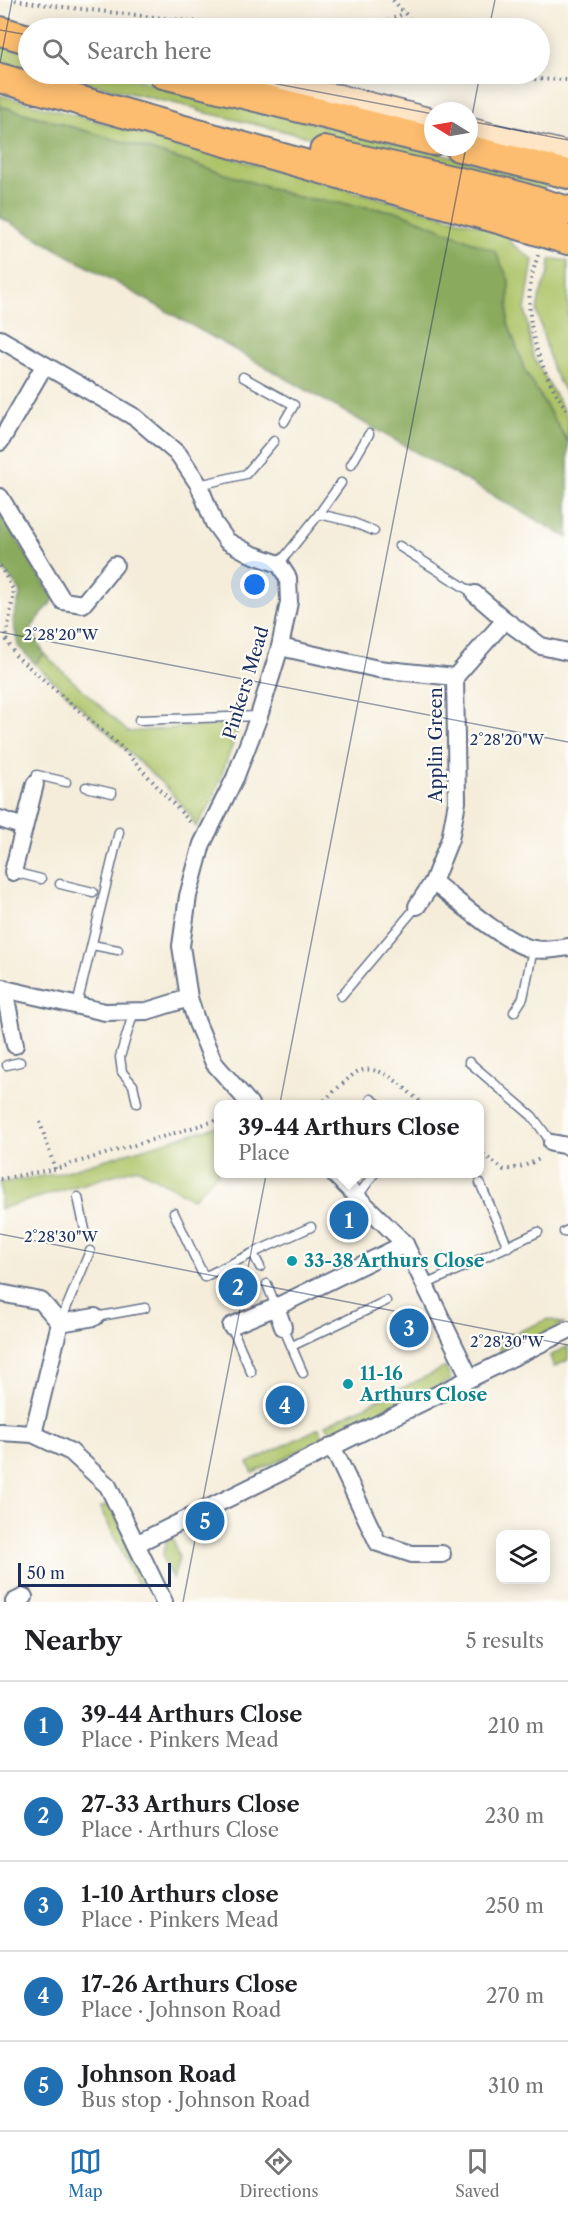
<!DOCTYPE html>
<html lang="en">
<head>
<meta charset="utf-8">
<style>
  :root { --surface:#fff; --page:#f2f2f2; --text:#202124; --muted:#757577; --line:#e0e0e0; --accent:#1f6fb2 }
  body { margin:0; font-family:"Libre Caslon Text",serif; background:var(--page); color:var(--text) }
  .controls { position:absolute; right:18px; bottom:18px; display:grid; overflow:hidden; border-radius:12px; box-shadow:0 3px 15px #0003 }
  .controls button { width:54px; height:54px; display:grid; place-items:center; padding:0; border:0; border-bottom:2px solid var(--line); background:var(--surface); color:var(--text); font:30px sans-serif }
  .compass { position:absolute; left:424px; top:102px; width:54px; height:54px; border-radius:50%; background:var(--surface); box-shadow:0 3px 15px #0003; rotate:281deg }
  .scale { position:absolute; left:18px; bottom:15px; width:153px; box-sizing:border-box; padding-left:6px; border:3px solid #1b2f5e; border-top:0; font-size:16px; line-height:21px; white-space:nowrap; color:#1b2f5e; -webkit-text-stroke:4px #fdfcf7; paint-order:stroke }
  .you { position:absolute; left:255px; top:585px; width:21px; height:21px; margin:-15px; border:4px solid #fff; border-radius:50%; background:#1a73e8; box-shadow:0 0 0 9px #1a73e833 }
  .badge { display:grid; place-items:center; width:39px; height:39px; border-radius:50%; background:var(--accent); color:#fff; font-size:20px; font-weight:700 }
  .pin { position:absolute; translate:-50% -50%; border:3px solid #fff; box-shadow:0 2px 6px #0006 }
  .popup { position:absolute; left:214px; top:1100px; width:270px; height:78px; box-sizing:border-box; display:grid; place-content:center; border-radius:12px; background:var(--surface); filter:drop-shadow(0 2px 4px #0005); font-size:20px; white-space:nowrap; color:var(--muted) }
  .popup b { font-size:22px; color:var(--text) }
  .popup::after { content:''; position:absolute; left:50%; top:100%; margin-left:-12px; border:12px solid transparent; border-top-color:var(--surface) }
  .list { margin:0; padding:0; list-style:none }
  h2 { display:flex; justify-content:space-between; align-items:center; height:78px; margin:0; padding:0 24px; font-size:26px }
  h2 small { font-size:20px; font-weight:400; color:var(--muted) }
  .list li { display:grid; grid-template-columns:39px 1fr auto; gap:18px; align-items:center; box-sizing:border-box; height:90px; padding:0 24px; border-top:2px solid var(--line) }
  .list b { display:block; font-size:22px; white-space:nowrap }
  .list p { margin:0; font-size:20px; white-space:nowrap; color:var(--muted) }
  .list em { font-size:20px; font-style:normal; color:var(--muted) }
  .icon { flex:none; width:33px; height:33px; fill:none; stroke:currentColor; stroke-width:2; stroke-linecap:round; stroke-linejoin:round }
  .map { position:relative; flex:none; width:568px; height:1602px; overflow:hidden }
  .search { position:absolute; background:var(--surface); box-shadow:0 3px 15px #0003; left:18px; right:18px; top:18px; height:66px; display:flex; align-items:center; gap:15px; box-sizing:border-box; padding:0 21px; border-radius:33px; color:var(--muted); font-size:22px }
  .sheet { height:528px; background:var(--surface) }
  nav { display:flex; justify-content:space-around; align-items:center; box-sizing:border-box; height:84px; border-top:2px solid var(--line); background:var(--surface); font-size:16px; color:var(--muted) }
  nav a { display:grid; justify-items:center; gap:3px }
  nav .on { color:var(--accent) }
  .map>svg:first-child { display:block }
</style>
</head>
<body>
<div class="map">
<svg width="568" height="1602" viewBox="0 0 568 1602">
  <rect width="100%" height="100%" fill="#fdfcf7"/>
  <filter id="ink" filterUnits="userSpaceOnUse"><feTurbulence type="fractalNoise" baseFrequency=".0167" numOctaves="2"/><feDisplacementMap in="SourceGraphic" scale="12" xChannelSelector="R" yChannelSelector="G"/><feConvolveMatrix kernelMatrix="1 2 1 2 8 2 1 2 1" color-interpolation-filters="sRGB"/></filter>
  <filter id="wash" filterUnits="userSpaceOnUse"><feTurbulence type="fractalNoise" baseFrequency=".008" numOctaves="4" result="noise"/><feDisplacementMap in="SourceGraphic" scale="24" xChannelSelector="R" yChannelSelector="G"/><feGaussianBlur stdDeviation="1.35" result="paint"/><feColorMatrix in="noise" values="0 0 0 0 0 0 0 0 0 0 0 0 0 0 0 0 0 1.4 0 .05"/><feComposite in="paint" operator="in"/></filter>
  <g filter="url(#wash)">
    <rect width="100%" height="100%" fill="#f5edda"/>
    <!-- green -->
    <g fill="#aec469" stroke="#647a64" stroke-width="1.5">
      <path d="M0 44 28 52V69L0 62Z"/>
      <path d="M47 74H115L528 175 546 181 544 192 198 111 199 109Z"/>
      <path d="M0 95 508 233 510 242 533 260 525 310 533 356 568 418V442L525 371 508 323 509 280 399 212 298 197 131 144 0 106Z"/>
      <path d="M555 259 568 261V397L553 371 537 312 540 295 549 271 550 260Z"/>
      <path d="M44 654 128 732 224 724 238 729 213 800 196 827 190 815 168 789 35 664Z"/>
      <path d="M218 1126V1173L193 1199 137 1168 0 1209V1183L56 1174Z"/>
      <path d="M548 1319 564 1324 502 1354 497 1341Z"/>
      <path d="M568 1346V1360L554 1367 550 1356Z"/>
      <path d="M446 1367 451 1380 334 1434 325 1425Z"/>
      <path d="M319 1428 324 1439 253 1473 248 1463Z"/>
      <path d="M110 1504 147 1581 138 1585 100 1508Z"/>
      <path d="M172 1536 179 1558 173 1579C163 1563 157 1550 172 1536Z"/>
    </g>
    <!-- forest -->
    <g fill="#8aaa5d" stroke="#526c5e" stroke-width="1.5">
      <path d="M0 106 131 144 298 197 399 212 495 251 509 280 508 323 525 371 568 442V538L0 217Z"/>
      <path d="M0 512 54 599 31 628 44 654 35 664 18 646 13 620 21 592 0 565Z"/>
    </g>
  </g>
  <g filter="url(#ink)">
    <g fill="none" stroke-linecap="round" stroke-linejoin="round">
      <!-- service casing -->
      <g stroke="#677289" stroke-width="11">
        <g id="service">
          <path d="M243 377 294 405 284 422"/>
          <path d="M351 465 369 434"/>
          <path d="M199 485 246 474 274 441"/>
          <path d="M319 514 349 521 374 531"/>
          <path d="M399 546 475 594"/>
          <path d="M279 564 319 514 341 483"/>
          <path d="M139 720 259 716"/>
          <path d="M35 784 37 775 66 782"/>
          <path d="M86 787 112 793"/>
          <path d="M13 872 41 879"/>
          <path d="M60 884 93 892"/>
          <path d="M92 945 118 950"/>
          <path d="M341 996 417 906"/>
          <path d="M77 1005 119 832"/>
          <path d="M134 1011 120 1057 122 1072 133 1085 137 1103"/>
          <path d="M514 1012 523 998 533 949"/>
          <path d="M469 1062 532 1116 552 1143"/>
          <path d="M7 1065 20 1062"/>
          <path d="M371 1099 378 1104"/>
          <path d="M480 1183 508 1247"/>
          <path d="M78 1197 85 1230"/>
          <path d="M357 1197 374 1174"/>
          <path d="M174 1213 204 1277 253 1253"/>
          <path d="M564 1232 568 1230"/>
          <path d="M260 1267 253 1253 311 1227"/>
          <path d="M267 1284 276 1307"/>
          <path d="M425 1285 538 1232"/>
          <path d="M95 1317 145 1308"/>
          <path d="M60 1323 90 1251"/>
          <path d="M231 1326 251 1372"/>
          <path d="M283 1327 303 1373"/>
          <path d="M292 1346 386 1301"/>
        </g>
      </g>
      <!-- minor casing -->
      <g stroke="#677289" stroke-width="20">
        <g id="minor">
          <path d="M0 339 136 418 179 455 199 485 214 523 227 541 251 554 279 564 288 578 289 602 280 647 259 716 235 778 202 844 188 896 181 946 189 998 197 1023 214 1063 250 1104"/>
          <path d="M0 442 44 366"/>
          <path d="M0 497 63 601 83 604 115 565"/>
          <path d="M475 594 505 620"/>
          <path d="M280 647 378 669 455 677 457 802 450 839 433 882C457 900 498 937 526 947 538 952 555 949 568 947"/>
          <path d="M455 677 505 620 541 646 568 652"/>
          <path d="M0 819 24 827"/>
          <path d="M13 872 35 784"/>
          <path d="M417 906 433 882"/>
          <path d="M0 988 105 1012 147 1011 189 998"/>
          <path d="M4 988 15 1045"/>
          <path d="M552 1143 568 1146"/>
          <path d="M334 1174 405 1244 470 1378"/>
          <path d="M0 1293 41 1301 60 1323 95 1317"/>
          <path d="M276 1307 283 1327"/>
          <path d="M231 1326 276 1307 405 1244"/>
          <path d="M0 1432 33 1434 71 1452 108 1486 164 1602"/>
          <path d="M33 1434 60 1323"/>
          <path d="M332 1446 378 1543 412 1554H442"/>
          <path d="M136 1544 568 1330"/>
          <path d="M14 1602 24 1597"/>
        </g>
      </g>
      <!-- secondary casing -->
      <g stroke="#677289" stroke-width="27">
        <g id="secondary">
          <path d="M259 87 340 97 433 121"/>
          <path d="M469 130 568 154"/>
        </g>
      </g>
      <!-- trunk casing -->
      <g stroke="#677289" stroke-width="32">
        <g id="trunk">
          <path d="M0 31 28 39"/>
          <path d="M163 74 433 141"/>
          <path d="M0 78 502 220 568 240"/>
          <path d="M459 147 568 174"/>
          <path d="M324 151 508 193 568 211"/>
        </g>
      </g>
      <!-- path -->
      <g stroke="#677289" stroke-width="4" stroke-dasharray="1.5 4.5" stroke-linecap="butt">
        <path d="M15 0 55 6 252 28"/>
        <path d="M393 0 418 28"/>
        <path d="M372 28 405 13"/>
        <path d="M469 74 491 78 568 80"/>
        <path d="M538 255C535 265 531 276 530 286 526 334 542 373 568 412"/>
        <path d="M0 566 14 591 6 639 16 656 120 746 192 824"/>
        <path d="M320 1104C328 1098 351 1074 359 1071 384 1063 406 1091 423 1104"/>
        <path d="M40 1122 55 1169"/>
        <path d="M479 1151 504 1170 524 1166 542 1158"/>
        <path d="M0 1179 55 1169 218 1120"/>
      </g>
      <!-- service -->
      <use href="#service" stroke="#fff" stroke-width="8"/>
      <!-- minor -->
      <use href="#minor" stroke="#fff" stroke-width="16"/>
      <!-- secondary -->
      <use href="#secondary" stroke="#fee5c5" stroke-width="24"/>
      <!-- trunk -->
      <use href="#trunk" stroke="#fcbd6f" stroke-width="28"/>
    </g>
  </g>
  <!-- ticks -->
  <path fill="none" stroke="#1b2f5e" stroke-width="1.5" stroke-opacity="0.45" d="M489 28 495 0M0 30 28 35M0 63 12 0M225 74 433 114M469 121 568 140M469 132 480 74M0 632 568 742M0 1234 568 1345M183 1602 466 147"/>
  <!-- markers -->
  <g fill="#0f9aa8" stroke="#fdfcf7" stroke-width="2">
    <circle cx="292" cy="1261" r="6"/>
    <circle cx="348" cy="1384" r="6"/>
  </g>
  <g text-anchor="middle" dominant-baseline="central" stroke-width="4.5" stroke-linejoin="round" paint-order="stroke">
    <!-- street labels -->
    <g font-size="18" fill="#1b2f5e" stroke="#fdfcf7">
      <text transform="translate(246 683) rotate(-73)">Pinkers Mead</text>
      <text transform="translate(436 745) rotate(-90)">Applin Green</text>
    </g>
    <!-- culture labels -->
    <g font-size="18" font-weight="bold" fill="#0d838f" stroke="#fdfcf7" text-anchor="start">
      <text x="304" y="1261">33-38 Arthurs Close</text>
      <text x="360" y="1374">11-16<tspan x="360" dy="21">Arthurs Close</tspan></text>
    </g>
  </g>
  <g font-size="15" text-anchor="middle" fill="#1b2f5e" stroke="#fdfcf7" stroke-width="4.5" stroke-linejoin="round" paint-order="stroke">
    <text x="61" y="640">2°28'20"W</text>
    <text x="507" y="745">2°28'20"W</text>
    <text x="61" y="1242">2°28'30"W</text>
    <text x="507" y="1347">2°28'30"W</text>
  </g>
</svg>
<div class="controls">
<button><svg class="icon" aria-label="layers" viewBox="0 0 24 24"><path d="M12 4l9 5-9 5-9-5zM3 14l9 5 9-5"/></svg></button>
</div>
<svg class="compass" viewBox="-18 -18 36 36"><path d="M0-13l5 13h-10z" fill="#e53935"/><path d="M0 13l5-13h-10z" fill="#757577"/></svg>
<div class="scale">50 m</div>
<div class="you"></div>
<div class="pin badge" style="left:349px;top:1220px">1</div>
<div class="popup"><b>39-44 Arthurs Close</b>Place</div>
<div class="pin badge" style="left:238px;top:1287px">2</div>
<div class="pin badge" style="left:409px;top:1328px">3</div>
<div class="pin badge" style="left:285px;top:1405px">4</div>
<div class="pin badge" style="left:205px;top:1521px">5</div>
<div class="search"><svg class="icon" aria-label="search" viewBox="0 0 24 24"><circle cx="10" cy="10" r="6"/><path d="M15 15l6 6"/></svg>Search here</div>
</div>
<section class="sheet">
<h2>Nearby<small>5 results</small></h2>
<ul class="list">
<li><span class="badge">1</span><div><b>39-44 Arthurs Close</b><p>Place · Pinkers Mead</p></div><em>210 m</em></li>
<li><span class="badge">2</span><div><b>27-33 Arthurs Close</b><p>Place · Arthurs Close</p></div><em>230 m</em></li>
<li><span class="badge">3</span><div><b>1-10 Arthurs close</b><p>Place · Pinkers Mead</p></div><em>250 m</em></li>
<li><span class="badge">4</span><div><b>17-26 Arthurs Close</b><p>Place · Johnson Road</p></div><em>270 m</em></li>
<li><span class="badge">5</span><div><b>Johnson Road</b><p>Bus stop · Johnson Road</p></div><em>310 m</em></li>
</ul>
</section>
<nav>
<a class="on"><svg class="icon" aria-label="map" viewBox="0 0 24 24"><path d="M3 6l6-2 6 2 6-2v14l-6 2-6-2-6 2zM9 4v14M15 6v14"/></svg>Map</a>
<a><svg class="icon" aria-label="directions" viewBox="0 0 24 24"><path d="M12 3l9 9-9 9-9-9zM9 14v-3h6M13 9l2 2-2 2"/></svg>Directions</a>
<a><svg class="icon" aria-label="saved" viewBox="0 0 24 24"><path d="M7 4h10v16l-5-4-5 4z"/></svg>Saved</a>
</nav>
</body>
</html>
